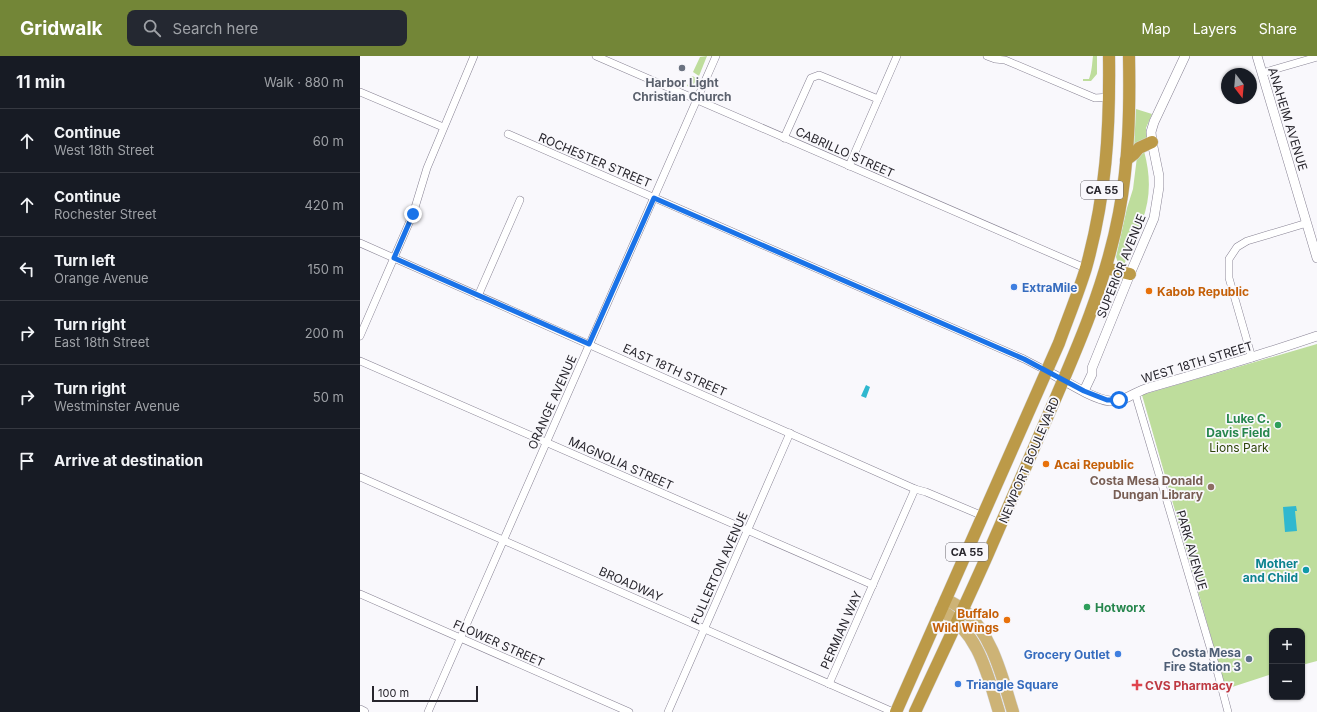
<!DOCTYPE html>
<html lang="en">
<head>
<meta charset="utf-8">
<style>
  :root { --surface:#171b24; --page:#242831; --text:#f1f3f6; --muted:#9ea1a6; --line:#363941; --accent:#738637 }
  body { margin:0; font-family:Inter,sans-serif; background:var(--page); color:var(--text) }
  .controls { position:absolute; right:12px; bottom:12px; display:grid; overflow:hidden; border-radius:8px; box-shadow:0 1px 3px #0004 }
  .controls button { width:36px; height:36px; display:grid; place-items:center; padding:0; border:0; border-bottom:1px solid var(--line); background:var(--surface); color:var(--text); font:20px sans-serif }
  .compass { position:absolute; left:861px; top:12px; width:36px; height:36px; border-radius:50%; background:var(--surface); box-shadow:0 1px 3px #0004; rotate:164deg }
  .scale { position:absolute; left:12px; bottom:10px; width:106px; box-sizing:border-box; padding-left:4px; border:2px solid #28262d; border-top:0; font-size:11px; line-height:14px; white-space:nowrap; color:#28262d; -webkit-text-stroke:3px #f9f8fc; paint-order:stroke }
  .stop { position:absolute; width:12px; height:12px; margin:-9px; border:3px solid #1a73e8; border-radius:50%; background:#fff }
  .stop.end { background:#1a73e8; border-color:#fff; box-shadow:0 1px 4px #0008 }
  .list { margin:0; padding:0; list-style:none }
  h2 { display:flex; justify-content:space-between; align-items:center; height:52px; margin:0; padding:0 16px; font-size:17px }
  h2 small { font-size:13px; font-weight:400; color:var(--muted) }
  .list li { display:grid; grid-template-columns:26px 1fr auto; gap:12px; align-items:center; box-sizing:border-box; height:64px; padding:0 16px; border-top:1px solid var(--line) }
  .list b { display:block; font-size:15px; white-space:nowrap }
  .list p { margin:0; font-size:13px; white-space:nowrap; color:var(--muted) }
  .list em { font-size:13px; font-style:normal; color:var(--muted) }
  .icon { flex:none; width:22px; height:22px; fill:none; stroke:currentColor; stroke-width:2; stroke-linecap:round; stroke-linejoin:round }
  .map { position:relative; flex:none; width:957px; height:656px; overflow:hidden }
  header { display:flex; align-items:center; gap:24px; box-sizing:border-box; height:56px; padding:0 20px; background:var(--accent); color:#fff }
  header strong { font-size:19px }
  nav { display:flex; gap:22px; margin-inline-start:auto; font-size:14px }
  .search { width:280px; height:36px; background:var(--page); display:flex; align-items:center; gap:10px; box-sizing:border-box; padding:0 14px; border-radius:8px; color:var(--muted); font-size:15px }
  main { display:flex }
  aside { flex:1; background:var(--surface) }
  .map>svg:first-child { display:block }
</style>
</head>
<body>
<header>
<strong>Gridwalk</strong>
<div class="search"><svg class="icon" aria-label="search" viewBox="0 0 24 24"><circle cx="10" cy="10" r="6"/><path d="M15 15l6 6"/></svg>Search here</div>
<nav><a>Map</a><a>Layers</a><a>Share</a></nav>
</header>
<main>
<aside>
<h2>11 min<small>Walk · 880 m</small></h2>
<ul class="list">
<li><svg class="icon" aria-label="ahead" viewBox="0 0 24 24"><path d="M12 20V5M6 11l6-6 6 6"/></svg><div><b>Continue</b><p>West 18th Street</p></div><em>60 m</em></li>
<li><svg class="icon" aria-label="ahead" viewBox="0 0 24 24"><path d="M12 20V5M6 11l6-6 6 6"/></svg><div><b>Continue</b><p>Rochester Street</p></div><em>420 m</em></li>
<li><svg class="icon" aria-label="left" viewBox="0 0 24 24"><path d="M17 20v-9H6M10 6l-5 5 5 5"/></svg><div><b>Turn left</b><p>Orange Avenue</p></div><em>150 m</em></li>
<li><svg class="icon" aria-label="right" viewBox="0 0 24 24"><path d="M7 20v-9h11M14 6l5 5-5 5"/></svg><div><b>Turn right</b><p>East 18th Street</p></div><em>200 m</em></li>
<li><svg class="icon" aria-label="right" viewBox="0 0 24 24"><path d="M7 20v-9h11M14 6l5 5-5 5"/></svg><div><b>Turn right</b><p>Westminster Avenue</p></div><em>50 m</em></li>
<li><svg class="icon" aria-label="arrive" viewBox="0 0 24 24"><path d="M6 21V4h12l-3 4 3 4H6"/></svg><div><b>Arrive at destination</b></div></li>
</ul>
</aside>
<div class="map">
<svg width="957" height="656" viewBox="0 0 957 656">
  <rect width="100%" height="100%" fill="#f9f8fc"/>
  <!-- green -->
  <g fill="#bedd9c">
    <path d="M347 0 339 20 333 16 340 1Z"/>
    <path d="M733 0H737V18L731 25H723V23H729C732 15 732 8 733 0Z"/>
    <path d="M332 20 337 22 333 30 330 31 327 30Z"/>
    <path d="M776 53 792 58 786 72 787 85 774 93Z"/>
    <path d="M784 95C797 143 782 167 763 211L758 207 756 201 767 152 773 133 777 101Z"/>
    <path d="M957 288V605L942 609V575H912V618L866 633 782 339Z"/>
  </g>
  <!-- water -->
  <g fill="#30b8cf">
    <path d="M506 329 510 331 506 342 501 340Z"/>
    <path d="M936 450 937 455H935L937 475 925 476 923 451Z"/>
  </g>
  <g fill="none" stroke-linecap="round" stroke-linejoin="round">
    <!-- minor casing -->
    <g stroke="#868192" stroke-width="8">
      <g id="minor">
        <path d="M236 0 725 212"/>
        <path d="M627 0 635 3 645 4 735 42 750 41"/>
        <path d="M902 17 957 1"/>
        <path d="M0 36 83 71"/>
        <path d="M148 78 664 303 687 315"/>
        <path d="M424 82 451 22 459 19 518 43"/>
        <path d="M489 110 537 0"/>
        <path d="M0 187 555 433 566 436 623 460"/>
        <path d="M118 240 160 144"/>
        <path d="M0 280 53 158 67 112 114 0"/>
        <path d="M892 302 869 222V203L877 191 887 185 947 167"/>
        <path d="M0 305 513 529"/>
        <path d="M775 337 858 618 868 656"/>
        <path d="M0 421 533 656"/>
        <path d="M0 538 269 656"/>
        <path d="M469 628 555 433"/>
        <path d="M68 656 356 0"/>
        <path d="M308 656 430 377"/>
      </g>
    </g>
    <!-- tertiary casing -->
    <g stroke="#868192" stroke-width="10">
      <g id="tertiary">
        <path d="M897 0 957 202"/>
        <path d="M687 315C704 324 732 343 750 345 764 346 775 336 788 332 844 316 901 299 957 280"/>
        <path d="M724 335 732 318V312L770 218 794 162 799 131V120L792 86 791 76 794 66 825 0"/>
        <path d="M0 654 4 656"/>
      </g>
    </g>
    <!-- primary casing -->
    <g stroke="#d4d4d5" stroke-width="13">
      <g id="primary">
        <path d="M586 543C592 547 599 550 604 554 633 580 642 621 653 656"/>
        <path d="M581 554C619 577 627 617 639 656"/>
      </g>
    </g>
    <!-- trunk casing -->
    <g stroke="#d4d4d5" stroke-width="13">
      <g id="trunk">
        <path d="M766 104 774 98 779 92 792 86"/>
        <path d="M746 212 770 218"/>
        <path d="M536 656 699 287C708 262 718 238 726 212 746 140 750 75 749 0"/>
        <path d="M555 656C579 604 604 552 627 500 646 457 664 414 683 371 713 302 745 232 759 157 769 105 770 53 769 0"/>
      </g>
    </g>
    <!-- minor -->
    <use href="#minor" stroke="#fff" stroke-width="7"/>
    <!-- tertiary -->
    <use href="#tertiary" stroke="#fff" stroke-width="9"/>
    <!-- primary -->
    <use href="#primary" stroke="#cdb376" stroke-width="12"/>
    <!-- trunk -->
    <use href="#trunk" stroke="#bc9a48" stroke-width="12"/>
  </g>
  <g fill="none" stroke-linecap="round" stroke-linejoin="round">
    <!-- route -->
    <path stroke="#1a73e8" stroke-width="5" d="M53 158 34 202 229 288 294 142 664 303 724 335 747 344H759"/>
  </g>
  <!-- markers -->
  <circle fill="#6b7280" stroke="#f9f8fc" stroke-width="1.5" cx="322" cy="12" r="4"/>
  <g fill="#3f7fe0" stroke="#f9f8fc" stroke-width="1.5">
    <circle cx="654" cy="231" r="4"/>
    <circle cx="758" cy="598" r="4"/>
    <circle cx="598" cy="628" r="4"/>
  </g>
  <g fill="#e8710a" stroke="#f9f8fc" stroke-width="1.5">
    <circle cx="789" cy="235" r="4"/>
    <circle cx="686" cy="408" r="4"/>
    <circle cx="647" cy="564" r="4"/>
  </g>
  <g fill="#2e9e5b" stroke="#f9f8fc" stroke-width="1.5">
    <circle cx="918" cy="369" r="4"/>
    <circle cx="727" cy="551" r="4"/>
  </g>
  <circle fill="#8d6e63" stroke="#f9f8fc" stroke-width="1.5" cx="851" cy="431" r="4"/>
  <circle fill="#0f9aa8" stroke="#f9f8fc" stroke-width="1.5" cx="946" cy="514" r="4"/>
  <circle fill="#5c6f8a" stroke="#f9f8fc" stroke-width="1.5" cx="889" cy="603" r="4"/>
  <path fill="#e0444e" stroke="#f9f8fc" stroke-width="1.5" d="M775 623h4v4h4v4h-4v4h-4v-4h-4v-4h4z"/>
  <g text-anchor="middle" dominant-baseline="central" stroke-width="3.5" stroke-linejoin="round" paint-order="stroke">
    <!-- shield labels -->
    <g fill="#f9f8fc" stroke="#67656b" stroke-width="1">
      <rect x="721" y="125" width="42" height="18" rx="3"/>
      <rect x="586" y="487" width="42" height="18" rx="3"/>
    </g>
    <g font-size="11" font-weight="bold" fill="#28262d">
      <text x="742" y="134">CA 55</text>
      <text x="607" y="496">CA 55</text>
    </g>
    <!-- worship labels -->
    <g font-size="12" font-weight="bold" fill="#5b616d" stroke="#f9f8fc">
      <text x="322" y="26">Harbor Light<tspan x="322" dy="14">Christian Church</tspan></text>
    </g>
    <!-- street labels -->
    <g font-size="12" fill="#28262d" stroke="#f9f8fc">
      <text transform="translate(928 63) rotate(73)">ANAHEIM AVENUE</text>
      <text transform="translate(485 96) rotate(24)">CABRILLO STREET</text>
      <text transform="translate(235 104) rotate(23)">ROCHESTER STREET</text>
      <text transform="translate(761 210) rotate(-68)">SUPERIOR AVENUE</text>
      <text transform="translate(837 306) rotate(-17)">WEST 18TH STREET</text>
      <text transform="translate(315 314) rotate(24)">EAST 18TH STREET</text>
      <text transform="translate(192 346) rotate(-66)">ORANGE AVENUE</text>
      <text transform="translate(669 404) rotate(-67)">NEWPORT BOULEVARD</text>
      <text transform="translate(261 407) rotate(24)">MAGNOLIA STREET</text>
      <text transform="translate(832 494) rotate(74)">PARK AVENUE</text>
      <text transform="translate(359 512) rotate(-66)">FULLERTON AVENUE</text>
      <text transform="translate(271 528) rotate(24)">BROADWAY</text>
      <text transform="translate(481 574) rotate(-66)">PERMIAN WAY</text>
      <text transform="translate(139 587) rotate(24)">FLOWER STREET</text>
    </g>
    <!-- shop labels -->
    <g font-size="12" font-weight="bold" fill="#366cbe" stroke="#f9f8fc" text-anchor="start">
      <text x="662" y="231">ExtraMile</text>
      <text x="750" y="598" text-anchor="end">Grocery Outlet</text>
      <text x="606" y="628">Triangle Square</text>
    </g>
    <!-- food labels -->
    <g font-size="12" font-weight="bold" fill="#c56008" stroke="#f9f8fc" text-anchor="start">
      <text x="797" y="235">Kabob Republic</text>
      <text x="694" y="408">Acai Republic</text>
      <text x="639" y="557" text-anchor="end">Buffalo<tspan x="639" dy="14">Wild Wings</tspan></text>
    </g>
    <!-- leisure labels -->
    <g font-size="12" font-weight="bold" fill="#27864d" stroke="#f9f8fc" text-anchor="end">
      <text x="910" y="362">Luke C.<tspan x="910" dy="14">Davis Field</tspan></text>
      <text x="735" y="551" text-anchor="start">Hotworx</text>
    </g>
    <!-- park labels -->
    <g font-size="12" fill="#2e4408" stroke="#f9f8fc">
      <text x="879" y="391">Lions Park</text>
    </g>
    <!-- education labels -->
    <g font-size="12" font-weight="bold" fill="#785e54" stroke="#f9f8fc" text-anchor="end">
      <text x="843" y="424">Costa Mesa Donald<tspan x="843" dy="14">Dungan Library</tspan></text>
    </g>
    <!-- culture labels -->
    <g font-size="12" font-weight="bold" fill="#0d838f" stroke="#f9f8fc" text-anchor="end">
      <text x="938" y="507">Mother<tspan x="938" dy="14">and Child</tspan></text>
    </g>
    <!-- service labels -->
    <g font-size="12" font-weight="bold" fill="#4e5e75" stroke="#f9f8fc" text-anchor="end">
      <text x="881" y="596">Costa Mesa<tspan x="881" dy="14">Fire Station 3</tspan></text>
    </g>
    <!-- health labels -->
    <g font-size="12" font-weight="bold" fill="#be3a42" stroke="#f9f8fc" text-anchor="start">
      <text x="785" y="629">CVS Pharmacy</text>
    </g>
  </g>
</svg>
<div class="controls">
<button>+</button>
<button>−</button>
</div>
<svg class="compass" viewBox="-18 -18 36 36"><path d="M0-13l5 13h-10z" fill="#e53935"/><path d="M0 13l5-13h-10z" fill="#9ea1a6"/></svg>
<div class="scale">100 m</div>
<div class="stop" style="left:759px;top:344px"></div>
<div class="stop end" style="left:53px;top:158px"></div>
</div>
</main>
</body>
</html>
